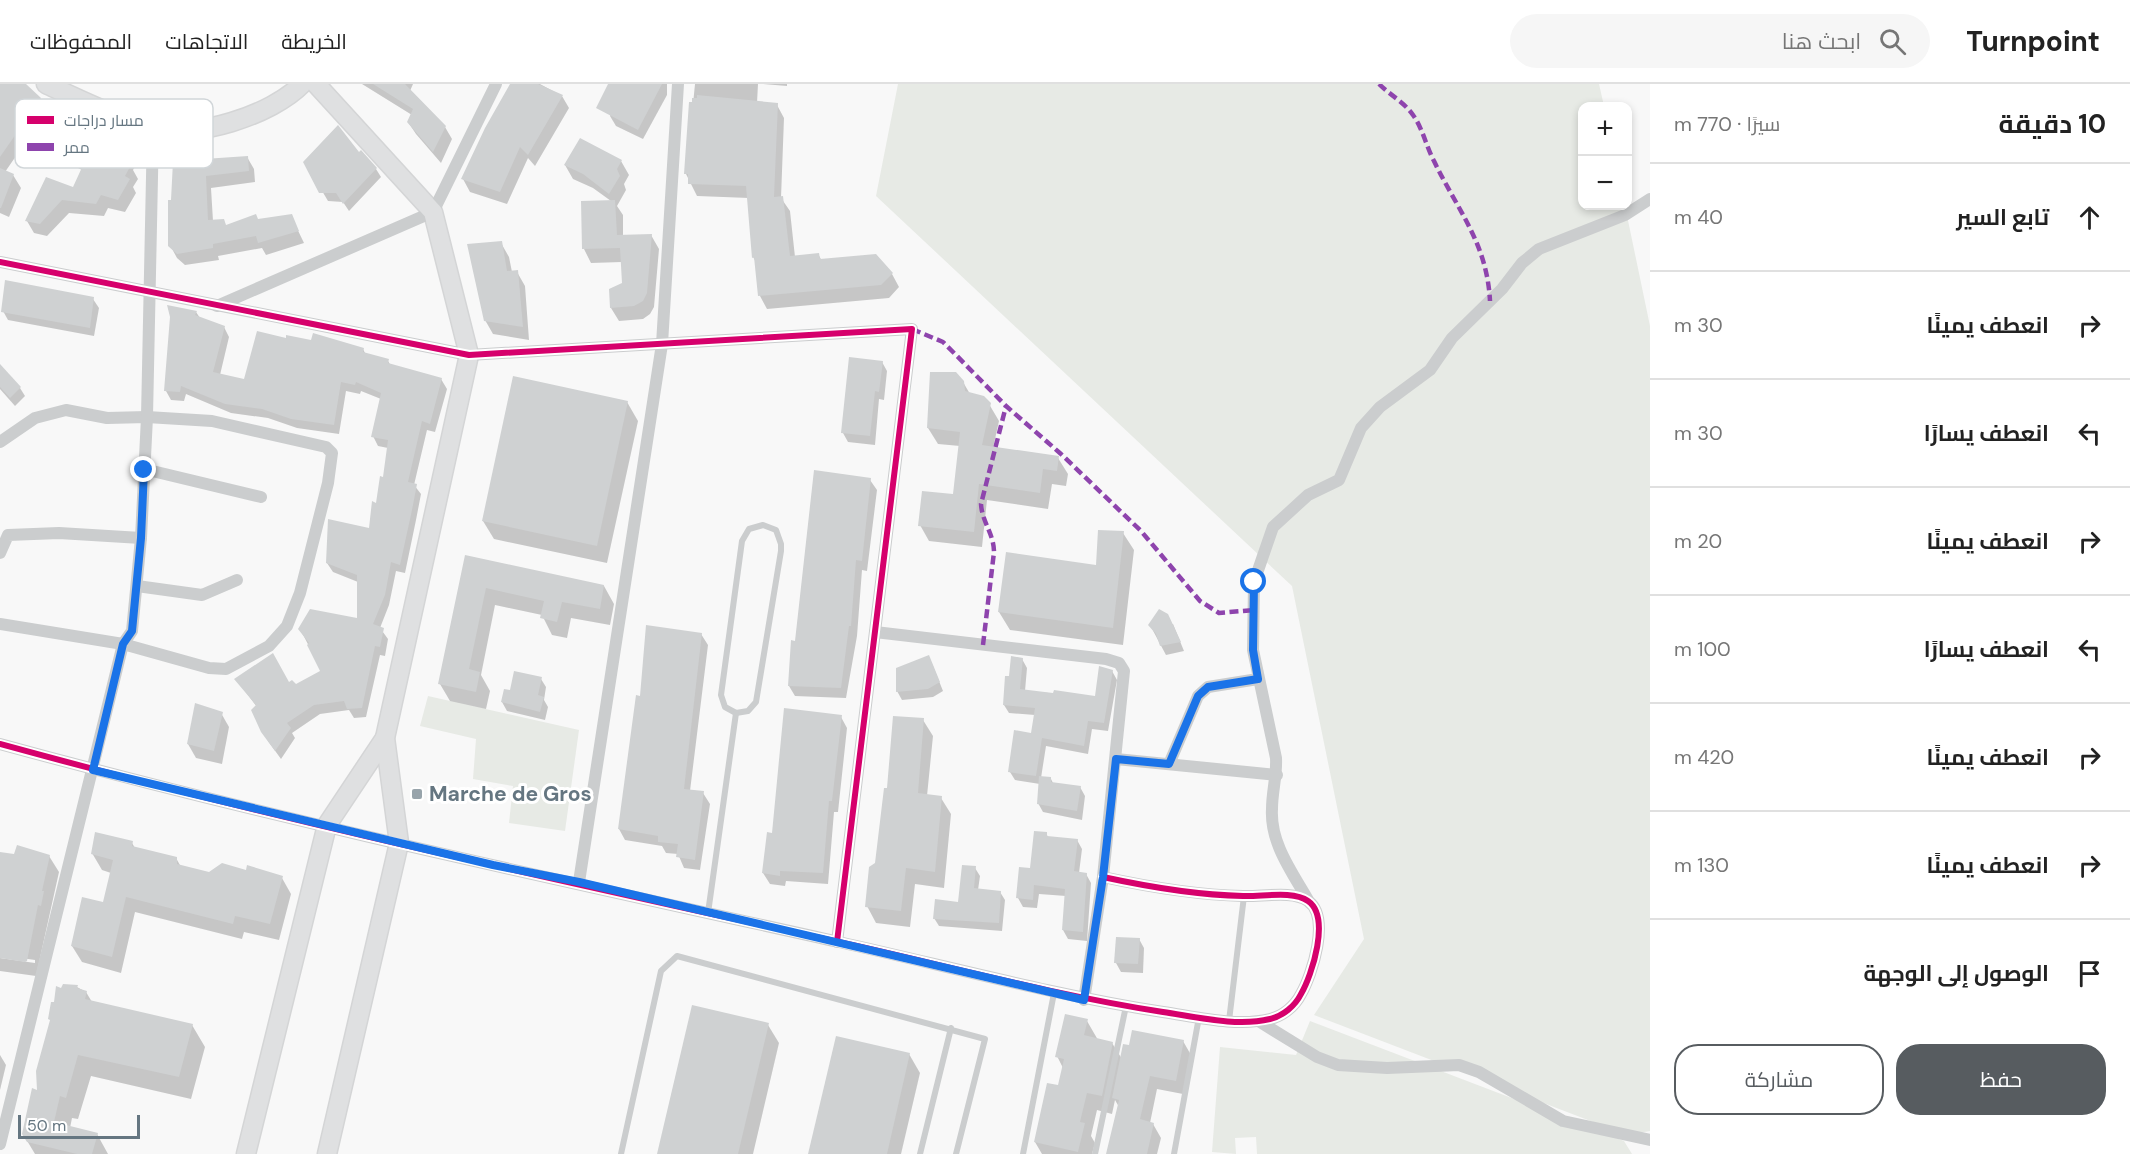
<!DOCTYPE html>
<html lang="ar">
<head>
<meta charset="utf-8">
<style>
  :root { --surface:#fff; --page:#f6f6f6; --text:#222; --muted:#767676; --line:#e0e0e0; --accent:#575c60 }
  body { margin:0; font-family:"DM Sans",Cairo,sans-serif; background:var(--page); color:var(--text); direction:rtl }
  .controls { position:absolute; right:18px; top:18px; display:grid; overflow:hidden; border-radius:12px; box-shadow:0 3px 9px #0003 }
  .controls button { width:54px; height:54px; display:grid; place-items:center; padding:0; border:0; border-bottom:2px solid var(--line); background:var(--surface); color:var(--text); font:30px sans-serif }
  .scale { position:absolute; left:18px; bottom:15px; width:122px; box-sizing:border-box; padding-left:6px; border:3px solid #657681; border-top:0; font-size:16px; line-height:21px; white-space:nowrap; color:#657681; -webkit-text-stroke:4px #fff; paint-order:stroke }
  .stop { position:absolute; width:18px; height:18px; margin:-14px; border:4px solid #1a73e8; border-radius:50%; background:#fff }
  .stop.end { background:#1a73e8; border-color:#fff; box-shadow:0 2px 6px #0008 }
  .list { margin:0; padding:0; list-style:none }
  h2 { display:flex; justify-content:space-between; align-items:center; height:78px; margin:0; padding:0 24px; font-size:26px }
  h2 small { font-size:20px; font-weight:400; color:var(--muted) }
  .list li { display:grid; grid-template-columns:39px 1fr auto; gap:18px; align-items:center; box-sizing:border-box; height:108px; padding:0 24px; border-top:2px solid var(--line) }
  .list b { display:block; font-size:22px; white-space:nowrap }
  .list em { font-size:20px; font-style:normal; color:var(--muted) }
  .actions { display:flex; gap:12px; padding:18px 24px }
  .actions a { flex:1; padding:14px 0; border:2px solid var(--accent); border-radius:24px; text-align:center; font-size:21px; color:var(--accent) }
  .actions .main { background:var(--accent); color:#fff }
  .icon { flex:none; width:33px; height:33px; fill:none; stroke:currentColor; stroke-width:2; stroke-linecap:round; stroke-linejoin:round }
  .map { position:relative; flex:none; width:1650px; height:1070px; overflow:hidden; direction:ltr }
  header { display:flex; align-items:center; gap:36px; box-sizing:border-box; height:84px; padding:0 30px; background:var(--surface); border-bottom:2px solid var(--line) }
  header strong { font-size:28px }
  nav { display:flex; gap:33px; margin-inline-start:auto; font-size:21px }
  .search { width:420px; height:54px; background:var(--page); display:flex; align-items:center; gap:15px; box-sizing:border-box; padding:0 21px; border-radius:33px; color:var(--muted); font-size:22px }
  main { display:flex }
  aside { flex:1; background:var(--surface) }
  .map>svg:first-child { display:block }
</style>
</head>
<body>
<header>
<strong>Turnpoint</strong>
<div class="search"><svg class="icon" aria-label="search" viewBox="0 0 24 24"><circle cx="10" cy="10" r="6"/><path d="M15 15l6 6"/></svg>ابحث هنا</div>
<nav><a>الخريطة</a><a>الاتجاهات</a><a>المحفوظات</a></nav>
</header>
<main>
<aside>
<h2>10 دقيقة<small>سيرًا · 770 m</small></h2>
<ul class="list">
<li><svg class="icon" aria-label="ahead" viewBox="0 0 24 24"><path d="M12 20V5M6 11l6-6 6 6"/></svg><div><b>تابع السير</b></div><em>40 m</em></li>
<li><svg class="icon" aria-label="right" viewBox="0 0 24 24"><path d="M7 20v-9h11M14 6l5 5-5 5"/></svg><div><b>انعطف يمينًا</b></div><em>30 m</em></li>
<li><svg class="icon" aria-label="left" viewBox="0 0 24 24"><path d="M17 20v-9H6M10 6l-5 5 5 5"/></svg><div><b>انعطف يسارًا</b></div><em>30 m</em></li>
<li><svg class="icon" aria-label="right" viewBox="0 0 24 24"><path d="M7 20v-9h11M14 6l5 5-5 5"/></svg><div><b>انعطف يمينًا</b></div><em>20 m</em></li>
<li><svg class="icon" aria-label="left" viewBox="0 0 24 24"><path d="M17 20v-9H6M10 6l-5 5 5 5"/></svg><div><b>انعطف يسارًا</b></div><em>100 m</em></li>
<li><svg class="icon" aria-label="right" viewBox="0 0 24 24"><path d="M7 20v-9h11M14 6l5 5-5 5"/></svg><div><b>انعطف يمينًا</b></div><em>420 m</em></li>
<li><svg class="icon" aria-label="right" viewBox="0 0 24 24"><path d="M7 20v-9h11M14 6l5 5-5 5"/></svg><div><b>انعطف يمينًا</b></div><em>130 m</em></li>
<li><svg class="icon" aria-label="arrive" viewBox="0 0 24 24"><path d="M6 21V4h12l-3 4 3 4H6"/></svg><div><b>الوصول إلى الوجهة</b></div></li>
</ul>
<div class="actions"><a class="main">حفظ</a><a>مشاركة</a></div>
</aside>
<div class="map">
<svg width="1650" height="1070" viewBox="0 0 1650 1070">
  <rect width="100%" height="100%" fill="#f8f8f8"/>
  <!-- green -->
  <g fill="#e7eae5">
    <path d="M898 0H1599L1604 22H1582V122H1625L1650 242V1047L1627 1051 1314 931 1364 855 1292 502 876 112Z"/>
    <path d="M428 612 579 646 565 747 509 739 513 702 473 695 476 655 420 642Z"/>
    <path d="M1310 937 1624 1057 1632 1070H1257L1256 1053 1235 1054 1236 1070 1212 1068 1220 963 1296 971Z"/>
  </g>
  <!-- shadow -->
  <g fill="#0003">
    <path d="M0 0H23L40 15 47 27 5 88 13 91 21 104 9 133 0 129Z"/>
    <path d="M362 0H413L410 7 445 43 452 55 441 79 416 50 408 38 412 31Z"/>
    <path d="M512 0H540L562 12 569 24 535 82 528 74 507 120 470 108 463 95Z"/>
    <path d="M615 0H667V11L643 55 616 42 610 32Z"/>
    <path d="M695 0H758L757 19 777 21 784 34 781 114 790 127 795 173 818 170 822 177 892 190 899 203 889 214 767 225 760 212 756 178 753 173 749 114 697 112 686 90Z"/>
    <path d="M763 0H787V2Z"/>
    <path d="M129 50 140 74 133 86 138 95 133 103 136 109 125 128 108 124 104 132 69 129 47 152 34 149 27 137 73 105 82 86 56 73 49 61Z"/>
    <path d="M203 57 210 69V76L247 73 254 85 255 98 211 104 213 137 226 143 291 132 304 159 266 171 262 164 218 172 219 176 185 181 177 174 170 161 173 118Z"/>
    <path d="M359 71 376 85 381 93 349 127 343 118 328 117 305 78Z"/>
    <path d="M621 77 629 91 624 100 626 106 617 122 623 131V152L651 151 659 165 654 223 650 230 643 235 619 237 611 224 623 200 622 178 591 179 584 165 611 117 593 104 573 95 565 81Z"/>
    <path d="M501 159 509 173 512 188H517L525 202 529 256 493 250 485 236Z"/>
    <path d="M7 198 93 215 99 224 94 252 8 236 3 227Z"/>
    <path d="M169 223 196 228 200 234 224 243 229 253 220 291 245 297 287 256 363 265 366 271 388 277 391 282 441 295 447 305 435 348 427 346 414 401 421 410 416 436 405 489 396 487 389 521 380 544 388 555 385 572 380 571 366 633 354 634 349 626 320 630 292 649 295 654 281 675 268 657 257 623 236 595 296 602 322 587 300 545 359 535 358 498 333 488 327 479 370 446 384 395 388 364 378 362 373 352 381 315 361 307 360 310 346 307 339 350 297 344 268 334 231 329 186 310 184 317 171 316 166 307 171 233Z"/>
    <path d="M882 278 887 287 884 316 879 315 875 361 848 358 843 349Z"/>
    <path d="M0 292 20 304 25 312 15 322 0 305Z"/>
    <path d="M963 298 970 310 989 320 999 337 993 364 1058 374 1068 390 1066 402 1052 400 1048 425 987 416 982 463 929 457 920 441 954 412 960 362 938 360 928 344Z"/>
    <path d="M627 318 638 337 607 479 494 455 483 437Z"/>
    <path d="M870 396 877 406 867 487 862 486 857 552 846 614 795 612 789 602 796 558Z"/>
    <path d="M1123 449 1134 466 1123 561 1010 546 999 528 1098 482Z"/>
    <path d="M466 472 604 502 614 520 610 541 571 534 567 554 552 551 542 531 495 521 481 591 490 607 486 625 450 617 440 600Z"/>
    <path d="M1173 540 1184 567 1166 571 1150 541Z"/>
    <path d="M701 550 708 561 690 707 703 709 710 720 700 786 684 784 678 770 666 769 662 762 625 756 619 745 641 614Z"/>
    <path d="M1022 575 1027 584 1025 607 1096 613 1112 587 1117 596 1108 647 1092 645 1088 670 1046 662 1041 694 1051 695 1053 699 1080 703 1085 712 1082 736 1043 728 1038 719 1040 700 1015 696 1010 688 1033 650 1035 631 1009 629 1004 621 1010 594Z"/>
    <path d="M933 582 943 607 933 613 902 616 897 607Z"/>
    <path d="M541 595 546 603 544 616 548 623 545 636 507 627 502 618 511 608Z"/>
    <path d="M221 629 229 643 222 680 196 674 188 660Z"/>
    <path d="M841 633 847 644 838 728H834L828 800 786 797 785 802 770 800 763 789 773 751Z"/>
    <path d="M923 636 933 652 927 712 941 714 951 730 944 804 915 800 910 843 876 839 867 822 877 780 888 706Z"/>
    <path d="M1046 749 1048 753 1077 756 1082 765 1079 789 1086 790 1091 799 1087 857 1068 855 1063 846 1066 812 1039 810 1037 824 1023 823 1018 814Z"/>
    <path d="M132 759 135 764 176 774 181 783 209 789 247 787 282 794 291 810 279 856 244 848 242 855 135 828 121 889 82 878 72 862 104 820 111 789 102 786 92 769Z"/>
    <path d="M49 772 59 788 36 892 0 887V874L35 879V876L0 871V776Z"/>
    <path d="M975 784 980 792 978 806 1000 808 1005 816 1002 847 939 842 934 834 960 820Z"/>
    <path d="M1139 855 1144 864 1143 889 1121 888 1116 879Z"/>
    <path d="M77 903 86 908 92 918 192 941 205 963 191 1015 91 992 78 1035 72 1034 70 1044 97 1050 108 1070H35L23 1050 39 1008 55 919 61 906Z"/>
    <path d="M1087 937 1098 956 1112 959 1122 975 1183 957 1191 971 1183 1010 1157 1005 1150 1039 1153 1040 1161 1054 1157 1070H1108L1119 1023 1115 1016 1112 1030 1097 1026 1091 1052 1095 1059 1092 1070H1042L1035 1058 1059 1003 1063 984 1057 972Z"/>
    <path d="M768 941 779 959 753 1070H659Z"/>
    <path d="M909 970 920 989 901 1070H810Z"/>
    <path d="M0 971 6 981 0 1006Z"/>
  </g>
  <!-- building -->
  <g fill="#cfd1d2">
    <path d="M0 0H26L41 14 0 73Z"/>
    <path d="M373 0H405L446 42 433 68 407 38 413 25Z"/>
    <path d="M510 0H538L563 11 528 71 520 63 500 108 461 95 485 44Z"/>
    <path d="M608 0H662L638 46 596 24Z"/>
    <path d="M697 11 778 19 774 113 783 112 790 172 819 169 820 175 876 170 893 189 881 201 758 212 754 173 752 174 746 102 688 100V90H684L689 18H692V14H697Z"/>
    <path d="M63 23 130 49 126 57 133 60 123 78 131 81 125 92 130 95 118 116 101 111 96 120 62 116 40 140 25 137 46 93 73 103 84 79 47 61Z"/>
    <path d="M338 41 359 68 361 66 377 84 343 120 336 109H319L303 78Z"/>
    <path d="M580 54 622 76 617 85 620 92 609 110 583 90 564 81Z"/>
    <path d="M204 56V75L248 72 249 87 206 92 208 136 224 135 226 141 256 130 258 135 292 130 299 147 258 159 256 152 213 160V164L177 170 168 162V116H171L174 58Z"/>
    <path d="M0 84 14 90 1 124H0Z"/>
    <path d="M615 116 617 151 652 150 647 209 643 217 634 222 610 224 609 205 622 199 620 164 582 165 581 117Z"/>
    <path d="M502 157 507 187 518 186 523 243 484 237 467 160Z"/>
    <path d="M5 196 94 213 90 244 1 228Z"/>
    <path d="M167 221 197 227 195 231 225 242 213 288 244 295 257 247 286 254V251L311 256 313 249 364 264 363 268 389 275 388 279 442 294 430 340 422 337 408 398 417 400 412 426 400 481 391 478 385 511 373 540 384 544 380 563 375 562 362 624 347 625 344 617 314 621 287 639 291 644 275 667 261 648 251 626 256 621 234 595 273 569 289 598 292 596 296 600 320 587 307 561 309 559 298 545 310 525 357 534V491L326 479 328 435 369 444 372 417 376 419 380 392 383 393 388 356 371 353 381 309 356 298 355 301 341 298 334 341 291 335 262 325 225 320 181 302 180 308 164 307 170 233Z"/>
    <path d="M849 273 883 277 879 308 875 307 870 352 841 349Z"/>
    <path d="M0 280 21 303 10 314 0 303Z"/>
    <path d="M930 288H956L964 297 965 307 984 312 991 319 982 361 1059 372 1057 387 1043 385 1040 409 979 400 974 448 918 442 922 407 953 410 960 348 927 344Z"/>
    <path d="M513 292 628 317 597 462 482 437Z"/>
    <path d="M814 386 871 394 862 477 856 476 851 542H849L841 604 788 602 791 556 795 557Z"/>
    <path d="M1098 446 1124 447 1113 544 998 528 1006 468 1096 481Z"/>
    <path d="M465 471 604 501 600 525 562 518 557 538 540 534 544 517 486 504 469 585 480 588 476 608 438 600Z"/>
    <path d="M1159 525 1168 530 1181 558 1160 562 1156 550 1148 541Z"/>
    <path d="M646 541 702 549 684 705 704 707 695 776 676 773 678 760 658 758V752L618 745 636 611 640 612Z"/>
    <path d="M929 571 940 598 928 605 896 608V584Z"/>
    <path d="M1011 572 1023 574 1020 605 1053 609 1054 606 1095 612 1099 582 1113 586 1104 639 1088 637 1084 662 1042 654 1036 692 1008 688 1014 646 1031 649 1035 624 1003 621 1005 592H1009Z"/>
    <path d="M514 587 542 593 538 611 544 613 540 628 501 618 504 605 510 606Z"/>
    <path d="M195 619 223 628 214 667 187 660Z"/>
    <path d="M784 624 842 631 832 717H829L823 789 780 787V792L762 789 767 748 772 749Z"/>
    <path d="M893 632 924 634 918 709 942 712 935 788 906 784 901 827 865 823 869 783 875 779 884 704H887Z"/>
    <path d="M1039 692 1051 693V698L1081 702 1077 727 1037 720Z"/>
    <path d="M1034 747 1047 748V752L1078 755 1074 787 1087 789 1083 848 1062 846 1065 805 1034 801 1033 816 1016 814 1019 783 1030 784Z"/>
    <path d="M95 748 133 757 132 762 177 773V780L209 788 222 779 246 786 247 781 283 792 270 840 235 832 233 840 126 813 112 873 71 862 82 813 103 818 113 776 91 770Z"/>
    <path d="M17 761 50 771 42 807H44L41 822 38 821 27 877 25 878 0 874V768L14 770Z"/>
    <path d="M962 781 976 782 974 804 1001 807 999 839 933 835 935 815 958 818Z"/>
    <path d="M1116 853 1140 854 1138 880 1114 879Z"/>
    <path d="M63 900 78 901 77 904 87 907 85 915 193 940 179 993 78 971 66 1014 60 1012 54 1038 98 1049 92 1070H77L27 1058 22 1050 32 1004 37 1006 36 987 50 936 48 935 51 918H54L56 902 61 904Z"/>
    <path d="M692 921 769 939 738 1070H657Z"/>
    <path d="M1065 930 1088 935 1084 951 1113 958 1102 1012 1087 1009 1080 1038 1085 1039 1078 1068 1034 1058 1047 999 1058 1001 1064 975 1055 973Z"/>
    <path d="M1132 946 1184 956 1176 997 1150 992 1140 1035 1154 1039 1147 1070H1106L1119 1016 1112 1014 1123 960 1129 961Z"/>
    <path d="M836 952 910 969 887 1070H808Z"/>
  </g>
  <g fill="none" stroke-linecap="round" stroke-linejoin="round">
    <!-- secondary casing -->
    <g stroke="#d4d5d6" stroke-width="21">
      <g id="secondary">
        <path d="M46 0C76 14 121 36 152 44 194 56 272 31 302 0"/>
        <path d="M316 0 433 128 469 271 385 654 399 759 327 1070"/>
        <path d="M246 1070 327 741 385 654"/>
      </g>
    </g>
    <!-- lane -->
    <g stroke="#cbcdce" stroke-width="6">
      <path d="M763 441 776 446 781 460V467L756 618 748 627 736 629 725 623 721 611 742 457 749 445Z"/>
      <path d="M708 829 736 629"/>
      <path d="M1229 937 1244 812"/>
      <path d="M621 1070 661 887 677 872 985 955 956 1070"/>
      <path d="M920 1070 951 944"/>
      <path d="M1023 1070 1054 909"/>
      <path d="M1095 1070 1126 922"/>
      <path d="M1174 1070 1199 933"/>
    </g>
    <!-- street -->
    <g stroke="#cbcdce" stroke-width="12">
      <path d="M0 178 469 271 912 245 837 858"/>
      <path d="M217 222 433 128 496 0"/>
      <path d="M0 358 35 334 66 326 107 334 147 333 212 337 326 363 332 369 328 399 300 509 287 542 269 562 226 585 209 584 123 560 0 540"/>
      <path d="M144 385 261 413"/>
      <path d="M0 469 8 451 59 449 141 454"/>
      <path d="M137 502 202 511 237 496"/>
      <path d="M875 548 1106 575 1119 579 1124 587 1103 793 1084 916"/>
      <path d="M0 660C277 736 559 796 839 858 947 882 1054 911 1163 928 1197 933 1237 943 1270 935 1283 932 1295 922 1301 910 1312 891 1331 833 1308 817 1293 806 1261 813 1243 812 1196 811 1149 803 1103 793"/>
      <path d="M1116 675 1277 691"/>
      <path d="M1169 680 1198 612 1208 603 1258 595"/>
      <path d="M579 798 662 260 678 0"/>
      <path d="M1308 816C1292 788 1270 759 1272 725 1272 707 1277 692 1276 674L1253 566 1254 498 1273 443 1308 411 1339 396 1361 344 1380 323 1430 286 1452 254 1502 205 1522 179 1539 165 1625 131 1650 115"/>
      <path d="M1260 938 1317 973 1338 981 1387 984 1459 981 1479 988 1563 1037 1650 1056"/>
      <path d="M0 1060 123 560 132 547 141 454 147 333 153 45"/>
    </g>
    <!-- secondary -->
    <use href="#secondary" stroke="#dfe0e1" stroke-width="18"/>
    <!-- quiet -->
    <g stroke="#8e44ad" stroke-width="4.5" stroke-dasharray="9 4.5" stroke-linecap="butt">
      <path d="M1379 0C1390 11 1404 18 1413 31 1423 45 1426 62 1434 77 1458 127 1487 159 1490 217"/>
      <path d="M912 245 943 258 957 272 1006 322 1061 370 1141 447 1200 517 1219 529 1254 526"/>
      <path d="M983 561 994 468C994 450 982 438 981 420L1006 322"/>
    </g>
    <!-- cycleway casing -->
    <g stroke="#fff" stroke-width="10">
      <g id="cycleway">
        <path d="M0 178 469 271 912 245 837 858"/>
        <path d="M0 660C277 736 559 796 839 858 947 882 1054 911 1163 928 1197 933 1237 943 1270 935 1283 932 1295 922 1301 910 1312 891 1331 833 1308 817 1293 806 1261 813 1243 812 1196 811 1149 803 1103 793"/>
      </g>
    </g>
    <!-- cycleway -->
    <use href="#cycleway" stroke="#d6006c" stroke-width="6"/>
  </g>
  <g fill="none" stroke-linecap="round" stroke-linejoin="round">
    <!-- route -->
    <path stroke="#1a73e8" stroke-width="8" d="M144 386 141 454 132 547 123 560 93 686 493 781 579 798 1084 916 1103 793 1116 675 1169 680 1198 612 1208 603 1258 595 1253 566 1254 498"/>
  </g>
  <!-- markers -->
  <rect fill="#98a4ab" stroke="#fff" stroke-width="2" x="411" y="704" width="12" height="12" rx="3"/>
  <g text-anchor="middle" dominant-baseline="central" stroke-width="6" stroke-linejoin="round" paint-order="stroke">
    <!-- poi labels -->
    <g font-size="21" font-weight="bold" fill="#657681" stroke="#fff" text-anchor="start">
      <text x="429" y="710">Marche de Gros</text>
    </g>
  </g>
  <!-- legend -->
  <rect x="15" y="15" width="198" height="69" rx="9" fill="#fff" stroke="#d1d6d9" stroke-width="1.5"/>
  <rect x="27" y="32" width="27" height="8" fill="#d6006c"/>
  <rect x="27" y="59" width="27" height="8" fill="#8e44ad"/>
  <g font-size="16" fill="#657681">
    <text x="64" y="42">مسار دراجات</text>
    <text x="64" y="69">ممر</text>
  </g>
</svg>
<div class="controls">
<button>+</button>
<button>−</button>
</div>
<div class="scale">50 m</div>
<div class="stop" style="left:1254px;top:498px"></div>
<div class="stop end" style="left:144px;top:386px"></div>
</div>
</main>
</body>
</html>
